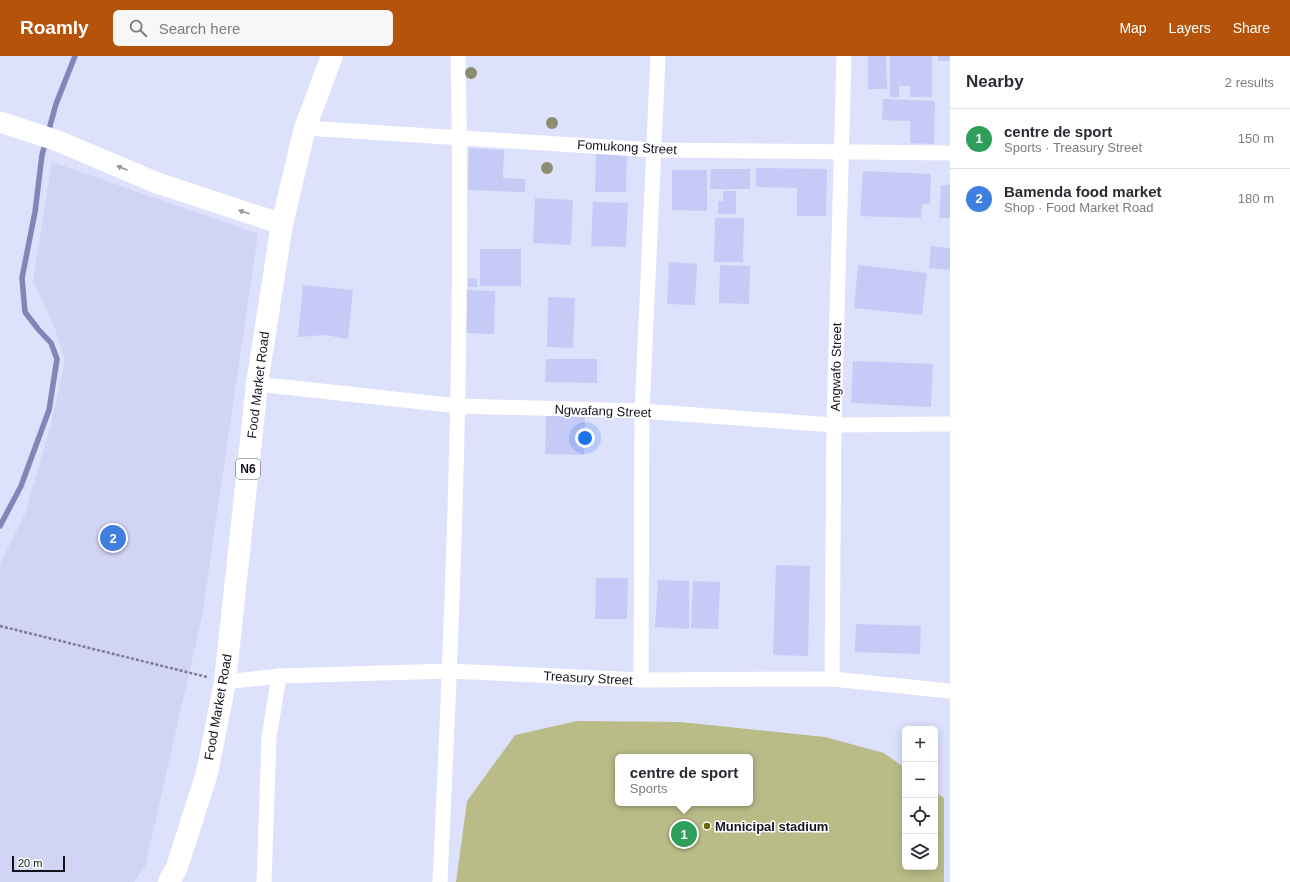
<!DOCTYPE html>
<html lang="en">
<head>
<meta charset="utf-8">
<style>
  :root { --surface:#fff; --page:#f7f7f7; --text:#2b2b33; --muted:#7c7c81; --line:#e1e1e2; --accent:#b45309 }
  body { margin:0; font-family:Arial,sans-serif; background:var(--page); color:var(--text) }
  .controls { position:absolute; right:12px; bottom:12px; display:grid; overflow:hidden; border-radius:6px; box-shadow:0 2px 10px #0003 }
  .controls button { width:36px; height:36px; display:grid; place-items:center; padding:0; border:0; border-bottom:1px solid var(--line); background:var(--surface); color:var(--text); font:20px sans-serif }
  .scale { position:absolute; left:12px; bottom:10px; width:53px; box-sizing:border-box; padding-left:4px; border:2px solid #13131f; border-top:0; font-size:11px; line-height:14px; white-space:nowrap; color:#13131f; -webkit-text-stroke:3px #fff; paint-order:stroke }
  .you { position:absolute; left:585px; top:382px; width:14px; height:14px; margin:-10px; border:3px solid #fff; border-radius:50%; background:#1a73e8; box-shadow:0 0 0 6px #1a73e833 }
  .badge { display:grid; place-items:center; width:26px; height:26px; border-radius:50%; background:var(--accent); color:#fff; font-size:13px; font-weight:700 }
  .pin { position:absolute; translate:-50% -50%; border:2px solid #fff; box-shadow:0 1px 4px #0006 }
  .popup { position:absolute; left:615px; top:698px; width:138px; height:52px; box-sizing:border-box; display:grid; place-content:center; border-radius:6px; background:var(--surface); filter:drop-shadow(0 1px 3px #0005); font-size:13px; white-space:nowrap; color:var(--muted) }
  .popup b { font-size:15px; color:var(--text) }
  .popup::after { content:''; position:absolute; left:50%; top:100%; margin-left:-8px; border:8px solid transparent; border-top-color:var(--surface) }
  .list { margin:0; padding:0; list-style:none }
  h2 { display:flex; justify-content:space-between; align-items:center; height:52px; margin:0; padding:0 16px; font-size:17px }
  h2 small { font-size:13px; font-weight:400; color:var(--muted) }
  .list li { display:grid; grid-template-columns:26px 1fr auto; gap:12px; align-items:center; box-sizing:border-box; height:60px; padding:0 16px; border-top:1px solid var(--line) }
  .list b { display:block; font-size:15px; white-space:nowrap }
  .list p { margin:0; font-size:13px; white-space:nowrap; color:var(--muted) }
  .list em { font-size:13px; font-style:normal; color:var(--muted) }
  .icon { flex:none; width:22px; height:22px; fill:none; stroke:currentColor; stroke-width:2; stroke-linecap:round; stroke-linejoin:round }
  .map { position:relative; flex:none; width:950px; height:826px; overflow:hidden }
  header { display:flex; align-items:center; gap:24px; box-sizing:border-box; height:56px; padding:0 20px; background:var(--accent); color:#fff }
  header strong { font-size:19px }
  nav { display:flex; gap:22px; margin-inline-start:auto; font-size:14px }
  .search { width:280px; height:36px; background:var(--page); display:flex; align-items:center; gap:10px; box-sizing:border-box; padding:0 14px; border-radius:6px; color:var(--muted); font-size:15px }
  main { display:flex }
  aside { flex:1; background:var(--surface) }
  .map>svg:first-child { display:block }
</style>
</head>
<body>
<header>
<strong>Roamly</strong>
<div class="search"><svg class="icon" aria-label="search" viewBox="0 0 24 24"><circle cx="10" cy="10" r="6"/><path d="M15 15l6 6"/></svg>Search here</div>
<nav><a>Map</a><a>Layers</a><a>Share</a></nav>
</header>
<main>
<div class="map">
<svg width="950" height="826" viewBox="0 0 950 826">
  <rect width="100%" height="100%" fill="#dee1fc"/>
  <!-- built -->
  <path fill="#d1d4f5" d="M52 106 258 178 202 560 145 811 134 826H0V508L26 456 52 364 65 304 54 270 33 225Z"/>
  <!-- green -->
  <path fill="#babc88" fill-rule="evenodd" d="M577 665 681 666 825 681 884 697 905 712V811H935V736L944 742V826H456L467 745 515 679ZM618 701H750V747H618Z"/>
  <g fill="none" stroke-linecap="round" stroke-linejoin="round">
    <!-- stream -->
    <path stroke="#8185b8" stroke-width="5.5" d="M0 470 21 430 49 354 57 303 51 287 38 273 25 256 22 222 35 156 42 99 56 48 75 0"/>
  </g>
  <!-- building -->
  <g fill="#c6caf6">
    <path d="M868 0H886L887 33H868Z"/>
    <path d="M890 0H932V41H910V30H899V41H890Z"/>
    <rect x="938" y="0" width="12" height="5"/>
    <path d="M883 43 935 45 934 88 910 87V65L882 64Z"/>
    <path d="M469 92 504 94 503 122 525 123V136L468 134Z"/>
    <path d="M596 96H627L626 136H595Z"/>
    <path d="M756 112 827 113 826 160H797V132L756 131Z"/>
    <path d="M711 113H750V133H710Z"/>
    <path d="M672 114H707V155L672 154Z"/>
    <path d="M863 115 931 118 930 148H922L921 162 860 160Z"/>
    <path d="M941 129H950V162H939Z"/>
    <path d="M723 135H736V158H718V145H723Z"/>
    <path d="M535 142 573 144 571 189 533 187Z"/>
    <path d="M593 146 628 147 626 191 591 190Z"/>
    <path d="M715 162H744L743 206H714Z"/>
    <path d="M931 190 950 192V214L929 212Z"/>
    <rect x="480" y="193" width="41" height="37"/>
    <path d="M669 206 697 208 695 249 667 248Z"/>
    <path d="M720 209 750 210 749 248 719 247Z"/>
    <path d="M858 209 927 217 922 259 854 252Z"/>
    <path d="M468 222 477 223V231H468Z"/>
    <path d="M303 229 353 234 348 283 325 279 298 281Z"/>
    <path d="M465 234 495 235 494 278 463 277Z"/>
    <path d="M548 241 575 242 573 292 547 291Z"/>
    <path d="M546 303H597V327L545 326Z"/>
    <path d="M853 305 933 308 931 351 851 347Z"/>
    <path d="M546 360H585L584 399 545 398Z"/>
    <path d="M776 509 810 510 808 600 773 599Z"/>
    <path d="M596 522H628L627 563H595Z"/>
    <path d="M658 524 689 525V573L655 571Z"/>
    <path d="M693 525 720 526 718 573 691 572Z"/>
    <path d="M856 568 921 570 920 598 855 596Z"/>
  </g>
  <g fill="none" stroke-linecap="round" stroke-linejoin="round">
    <!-- path -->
    <path stroke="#7b7d90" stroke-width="2.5" stroke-dasharray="3 2" stroke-linecap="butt" d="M0 570 207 621"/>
    <!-- minor -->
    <g stroke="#fff" stroke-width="15">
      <path d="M305 72 654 94 950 97"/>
      <path d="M257 328 458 350 642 355 834 369 950 368"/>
      <path d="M832 623 834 369 844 0"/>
      <path d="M641 624 642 355 658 0"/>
      <path d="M225 626 279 620 450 615 641 624 832 623 950 635"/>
      <path d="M264 826 269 682 279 620"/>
      <path d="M440 826C453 551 464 275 458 0"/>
    </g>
    <!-- secondary -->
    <path stroke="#fff" stroke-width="21" d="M0 66 58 85 157 127 282 168"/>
    <!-- trunk -->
    <path stroke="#fff" stroke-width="22" d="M169 826 177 811 207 717 225 626 257 328 282 168 305 72 332 0"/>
  </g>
  <!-- trees -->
  <g fill="#8b8c71">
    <circle cx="471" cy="17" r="6"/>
    <circle cx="552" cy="67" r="6"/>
    <circle cx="547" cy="112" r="6"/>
  </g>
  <!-- one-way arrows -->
  <defs><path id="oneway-solid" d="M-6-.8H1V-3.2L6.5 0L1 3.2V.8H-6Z"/></defs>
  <g fill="#95959a">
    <use href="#oneway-solid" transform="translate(122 112) rotate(-157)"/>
    <use href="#oneway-solid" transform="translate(244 156) rotate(-162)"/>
  </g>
  <!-- markers -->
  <circle fill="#696a07" stroke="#fff" stroke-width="1.5" cx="707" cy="770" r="4"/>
  <g text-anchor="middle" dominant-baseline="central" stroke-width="3" stroke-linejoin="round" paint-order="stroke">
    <!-- shield labels -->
    <rect fill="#fff" stroke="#5a5a62" stroke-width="1" x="236" y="403" width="24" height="20" rx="3"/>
    <g font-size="12" font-weight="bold" fill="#13131f">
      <text x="248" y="413">N6</text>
    </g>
    <!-- street labels -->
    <g font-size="13" fill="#13131f" stroke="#fff">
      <text transform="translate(627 91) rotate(3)">Fomukong Street</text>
      <text transform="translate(836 311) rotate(-89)">Angwafo Street</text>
      <text transform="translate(258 329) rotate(-83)">Food Market Road</text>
      <text transform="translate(603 355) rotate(2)">Ngwafang Street</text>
      <text transform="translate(588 622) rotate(3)">Treasury Street</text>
      <text transform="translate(218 651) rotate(-80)">Food Market Road</text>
    </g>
    <!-- poi labels -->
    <g font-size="13" font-weight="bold" fill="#13131f" stroke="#fff" text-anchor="start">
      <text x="715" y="770">Municipal stadium</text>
    </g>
  </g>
</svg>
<div class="controls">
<button>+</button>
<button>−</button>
<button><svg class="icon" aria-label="locate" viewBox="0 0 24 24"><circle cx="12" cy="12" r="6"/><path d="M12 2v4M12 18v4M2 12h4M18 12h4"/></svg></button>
<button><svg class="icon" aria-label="layers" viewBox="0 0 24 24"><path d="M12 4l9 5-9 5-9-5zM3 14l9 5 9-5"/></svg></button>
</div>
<div class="scale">20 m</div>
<div class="you"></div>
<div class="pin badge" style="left:684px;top:778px;background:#2e9e5b">1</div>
<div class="popup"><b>centre de sport</b>Sports</div>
<div class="pin badge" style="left:113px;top:482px;background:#3f7fe0">2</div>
</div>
<aside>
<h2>Nearby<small>2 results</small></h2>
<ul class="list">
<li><span class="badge" style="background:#2e9e5b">1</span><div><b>centre de sport</b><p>Sports · Treasury Street</p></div><em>150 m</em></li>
<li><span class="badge" style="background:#3f7fe0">2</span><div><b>Bamenda food market</b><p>Shop · Food Market Road</p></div><em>180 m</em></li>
</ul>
</aside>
</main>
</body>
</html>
